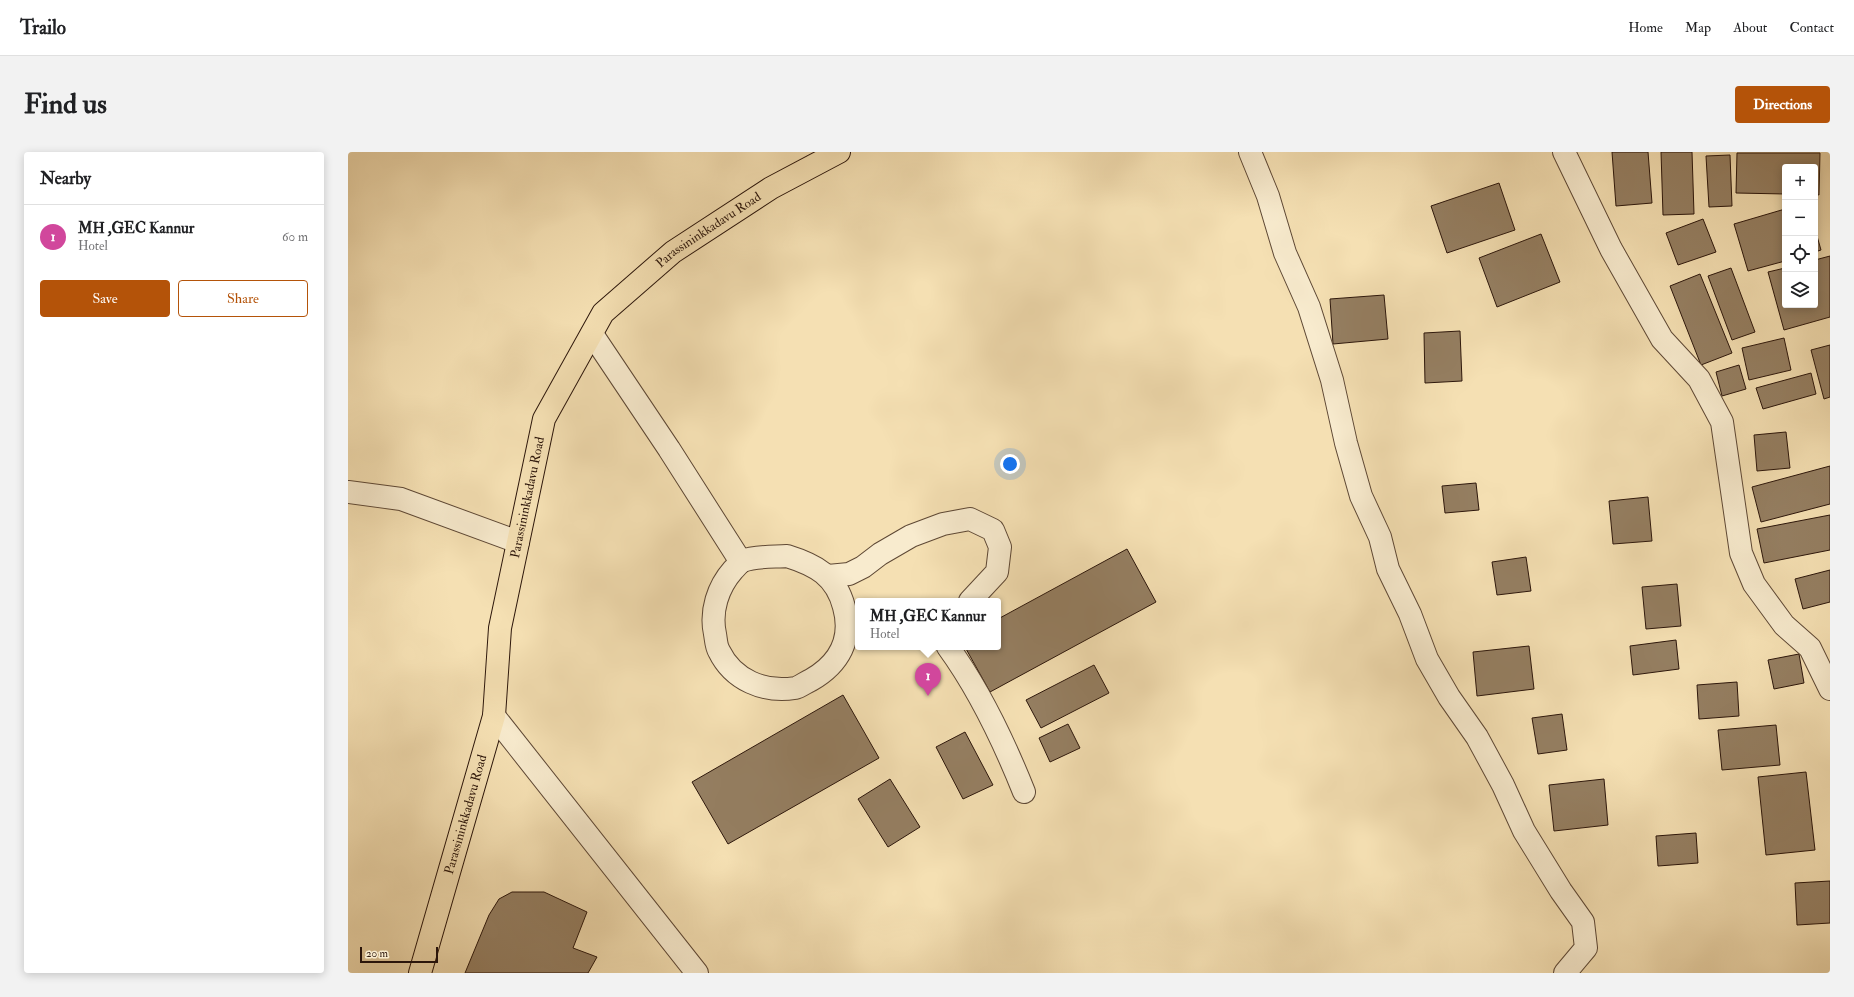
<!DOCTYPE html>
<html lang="en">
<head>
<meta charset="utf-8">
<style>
  :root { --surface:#fff; --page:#f2f2f2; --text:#202124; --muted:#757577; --line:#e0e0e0; --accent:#b45309 }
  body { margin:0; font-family:"IM FELL Double Pica",serif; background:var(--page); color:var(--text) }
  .controls { position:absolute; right:12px; top:12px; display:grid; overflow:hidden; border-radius:4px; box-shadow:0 2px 10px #0003 }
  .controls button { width:36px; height:36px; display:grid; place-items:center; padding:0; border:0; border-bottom:1px solid var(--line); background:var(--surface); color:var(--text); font:20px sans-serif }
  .scale { position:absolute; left:12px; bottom:10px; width:78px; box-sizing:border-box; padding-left:4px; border:2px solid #2c160b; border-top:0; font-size:11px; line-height:14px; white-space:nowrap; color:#2c160b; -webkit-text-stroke:3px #f8ebce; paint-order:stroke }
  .you { position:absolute; left:662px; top:312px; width:14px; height:14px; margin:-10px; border:3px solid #fff; border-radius:50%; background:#1a73e8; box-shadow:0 0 0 6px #1a73e833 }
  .badge { display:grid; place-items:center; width:26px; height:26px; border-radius:50%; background:var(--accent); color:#fff; font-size:13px; font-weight:700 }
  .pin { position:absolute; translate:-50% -33px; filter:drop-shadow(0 1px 2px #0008) }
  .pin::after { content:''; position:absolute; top:21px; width:14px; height:12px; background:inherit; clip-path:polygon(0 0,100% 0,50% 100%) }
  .popup { position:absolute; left:507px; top:446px; width:146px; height:52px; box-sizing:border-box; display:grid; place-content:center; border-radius:4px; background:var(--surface); filter:drop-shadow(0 1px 3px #0005); font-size:13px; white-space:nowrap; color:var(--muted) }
  .popup b { font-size:15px; color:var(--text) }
  .popup::after { content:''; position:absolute; left:50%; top:100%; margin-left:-8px; border:8px solid transparent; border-top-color:var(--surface) }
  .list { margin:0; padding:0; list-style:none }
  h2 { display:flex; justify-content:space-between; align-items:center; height:52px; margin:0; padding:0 16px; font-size:17px }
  h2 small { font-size:13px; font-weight:400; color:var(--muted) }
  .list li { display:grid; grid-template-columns:26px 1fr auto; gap:12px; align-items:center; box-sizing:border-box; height:64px; padding:0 16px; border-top:1px solid var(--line) }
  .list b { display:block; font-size:15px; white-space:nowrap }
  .list p { margin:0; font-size:13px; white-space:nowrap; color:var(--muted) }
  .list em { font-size:13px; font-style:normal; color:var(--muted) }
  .actions { display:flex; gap:8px; padding:12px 16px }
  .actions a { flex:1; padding:9px 0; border:1px solid var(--accent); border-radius:4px; text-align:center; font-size:14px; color:var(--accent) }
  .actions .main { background:var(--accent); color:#fff }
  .icon { flex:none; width:22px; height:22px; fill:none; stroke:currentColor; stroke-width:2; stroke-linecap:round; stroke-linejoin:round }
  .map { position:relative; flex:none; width:1482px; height:821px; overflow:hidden; border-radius:4px }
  header { display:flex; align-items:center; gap:24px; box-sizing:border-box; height:56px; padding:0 20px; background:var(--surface); border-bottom:1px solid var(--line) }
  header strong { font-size:19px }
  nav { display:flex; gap:22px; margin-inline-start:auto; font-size:14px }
  .intro { display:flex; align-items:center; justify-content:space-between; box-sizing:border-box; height:96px; padding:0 24px }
  h1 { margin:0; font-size:28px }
  .button { padding:10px 18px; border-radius:4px; background:var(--accent); color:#fff; font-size:14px; font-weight:700 }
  main { display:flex; gap:24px; padding:0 24px }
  aside { flex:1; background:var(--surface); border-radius:4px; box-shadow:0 2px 10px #0003 }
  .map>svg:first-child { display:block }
</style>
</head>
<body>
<header>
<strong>Trailo</strong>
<nav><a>Home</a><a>Map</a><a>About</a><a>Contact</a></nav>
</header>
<div class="intro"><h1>Find us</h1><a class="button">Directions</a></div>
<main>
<aside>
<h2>Nearby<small></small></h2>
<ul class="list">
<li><span class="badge" style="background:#d1479c">1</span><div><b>MH ,GEC Kannur</b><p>Hotel</p></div><em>60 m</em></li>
</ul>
<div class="actions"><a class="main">Save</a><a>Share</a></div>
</aside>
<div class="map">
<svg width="1482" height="821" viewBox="0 0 1482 821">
  <rect width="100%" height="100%" fill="#f5e0b3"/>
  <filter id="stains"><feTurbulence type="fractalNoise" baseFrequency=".005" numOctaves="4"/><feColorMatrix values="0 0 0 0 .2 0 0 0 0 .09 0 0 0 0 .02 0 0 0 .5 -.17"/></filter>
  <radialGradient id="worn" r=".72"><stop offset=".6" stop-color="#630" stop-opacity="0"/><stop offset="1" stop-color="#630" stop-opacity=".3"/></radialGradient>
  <!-- building -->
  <g fill="#957f62" stroke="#2c160b">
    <path d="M1264 0H1300L1304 51 1268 54Z"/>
    <path d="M1313 0H1344L1346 62 1315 63Z"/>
    <path d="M1389 1H1472L1471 43 1467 42V15H1437V42L1388 41Z"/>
    <path d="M1382 3 1384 54 1361 55 1358 4Z"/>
    <path d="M1151 31 1167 78 1099 101 1083 54Z"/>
    <path d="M1437 57V109L1400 119 1386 72Z"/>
    <path d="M1355 67 1368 100 1330 113 1318 81Z"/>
    <path d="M1467 77 1473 98 1467 100Z"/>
    <path d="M1193 82 1212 130 1149 155 1131 106Z"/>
    <path d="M1482 104V165L1436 178 1420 120 1437 116V153H1467V108Z"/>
    <path d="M1383 116 1407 180 1384 188 1360 124Z"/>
    <path d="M1352 122 1384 201 1353 213 1322 134Z"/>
    <path d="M1036 143 1040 187 985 192 982 147Z"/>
    <path d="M1112 179 1114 229 1077 231 1076 181Z"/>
    <path d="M1436 186 1443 218 1401 228 1394 196Z"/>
    <path d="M1482 193V245L1476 247 1463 198Z"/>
    <path d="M1391 213 1398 237 1374 244 1368 220Z"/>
    <path d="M1463 221 1468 242 1415 257 1408 236Z"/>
    <path d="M1438 280 1442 316 1409 319 1406 283Z"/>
    <path d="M1482 314V352L1413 370 1404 335Z"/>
    <path d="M1128 331 1131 358 1097 361 1094 334Z"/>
    <path d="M1300 345 1304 389 1265 392 1261 349Z"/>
    <path d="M1482 363V398L1416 411 1409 377Z"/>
    <path d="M779 397 808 450 642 540 617 495H650V467Z"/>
    <path d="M1178 405 1183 439 1149 443 1144 410Z"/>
    <path d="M1482 418V450L1455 457 1447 427Z"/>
    <path d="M1329 432 1333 474 1298 477 1294 435Z"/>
    <path d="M1328 488 1331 517 1285 523 1282 494Z"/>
    <path d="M1181 494 1186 537 1129 544 1125 500Z"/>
    <path d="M1451 502 1456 531 1426 537 1420 508Z"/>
    <path d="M746 513 761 541 693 576 678 548Z"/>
    <path d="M1389 530 1391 564 1351 567 1349 533Z"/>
    <path d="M495 543 531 606 380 692 344 630Z"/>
    <path d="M1214 562 1219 598 1190 602 1184 566Z"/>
    <path d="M720 572 732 596 702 610 691 586Z"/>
    <path d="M1428 573 1432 613 1374 618 1370 578Z"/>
    <path d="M617 580 645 633 615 647 588 595Z"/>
    <path d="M1458 620 1467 698 1418 703 1410 625Z"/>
    <path d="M542 627 572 675 540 695 510 647Z"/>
    <path d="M1256 627 1260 673 1206 679 1201 633Z"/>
    <path d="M1348 681 1350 711 1310 714 1308 684Z"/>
    <path d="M1482 729V771L1449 773 1447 731Z"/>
    <path d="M164 740H196L239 760 225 796 249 805 240 821H117L141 763 151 747Z"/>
  </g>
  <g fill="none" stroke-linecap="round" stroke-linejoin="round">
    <!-- minor casing -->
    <g stroke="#5e4835" stroke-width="24">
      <g id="minor">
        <path d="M902 0 920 44 937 101 961 155 984 228 998 291 1013 344 1032 385 1040 417 1062 462 1079 507 1101 545 1129 585 1155 633 1176 679 1213 739 1235 770 1238 796 1217 821"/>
        <path d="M1216 0 1263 97 1314 187 1351 227 1374 270 1393 401 1406 432 1436 473 1462 496 1482 537"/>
        <path d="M244 182 321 297 393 410"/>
        <path d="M0 340 53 347 170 390"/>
        <path d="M439 404C468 413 488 424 496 455 505 487 491 512 463 528 458 530 452 535 447 536 416 541 385 528 371 499 368 494 368 487 367 482 362 459 370 435 385 418 388 415 391 411 394 409 407 404 425 405 439 404Z"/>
        <path d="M480 424 501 422 515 415 532 402 563 384 595 372 622 367 645 378 652 395 649 420 622 449"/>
        <path d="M600 495C632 539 656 590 676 640"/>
        <path d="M146 564 349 821"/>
      </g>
    </g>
    <!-- major casing -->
    <g stroke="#2c160b" stroke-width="24">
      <g id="major">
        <path id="s1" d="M72 821 146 564 152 476 196 267 255 161 325 100 423 36 491 0"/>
      </g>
    </g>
    <!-- minor -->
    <use href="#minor" stroke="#f8ebce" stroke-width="22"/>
    <!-- major -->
    <use href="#major" stroke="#f5e0b3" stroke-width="22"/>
  </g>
  <g text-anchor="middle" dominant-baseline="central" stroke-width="3" stroke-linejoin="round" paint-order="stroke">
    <!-- street labels -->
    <g font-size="13" fill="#2c160b" stroke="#f8ebce">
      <text stroke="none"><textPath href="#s1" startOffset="825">Parassininkkadavu Road</textPath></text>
      <text stroke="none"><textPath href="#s1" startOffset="489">Parassininkkadavu Road</textPath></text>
      <text stroke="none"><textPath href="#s1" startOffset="165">Parassininkkadavu Road</textPath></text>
    </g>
  </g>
  <rect width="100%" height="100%" filter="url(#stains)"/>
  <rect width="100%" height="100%" fill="url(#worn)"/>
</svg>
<div class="controls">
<button>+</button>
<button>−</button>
<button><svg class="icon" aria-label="locate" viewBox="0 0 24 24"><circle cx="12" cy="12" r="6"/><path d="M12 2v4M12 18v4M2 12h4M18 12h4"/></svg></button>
<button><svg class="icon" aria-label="layers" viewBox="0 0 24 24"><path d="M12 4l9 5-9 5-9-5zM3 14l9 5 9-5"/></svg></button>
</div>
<div class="scale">20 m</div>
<div class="you"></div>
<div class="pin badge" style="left:580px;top:544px;background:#d1479c">1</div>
<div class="popup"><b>MH ,GEC Kannur</b>Hotel</div>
</div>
</main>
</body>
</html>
